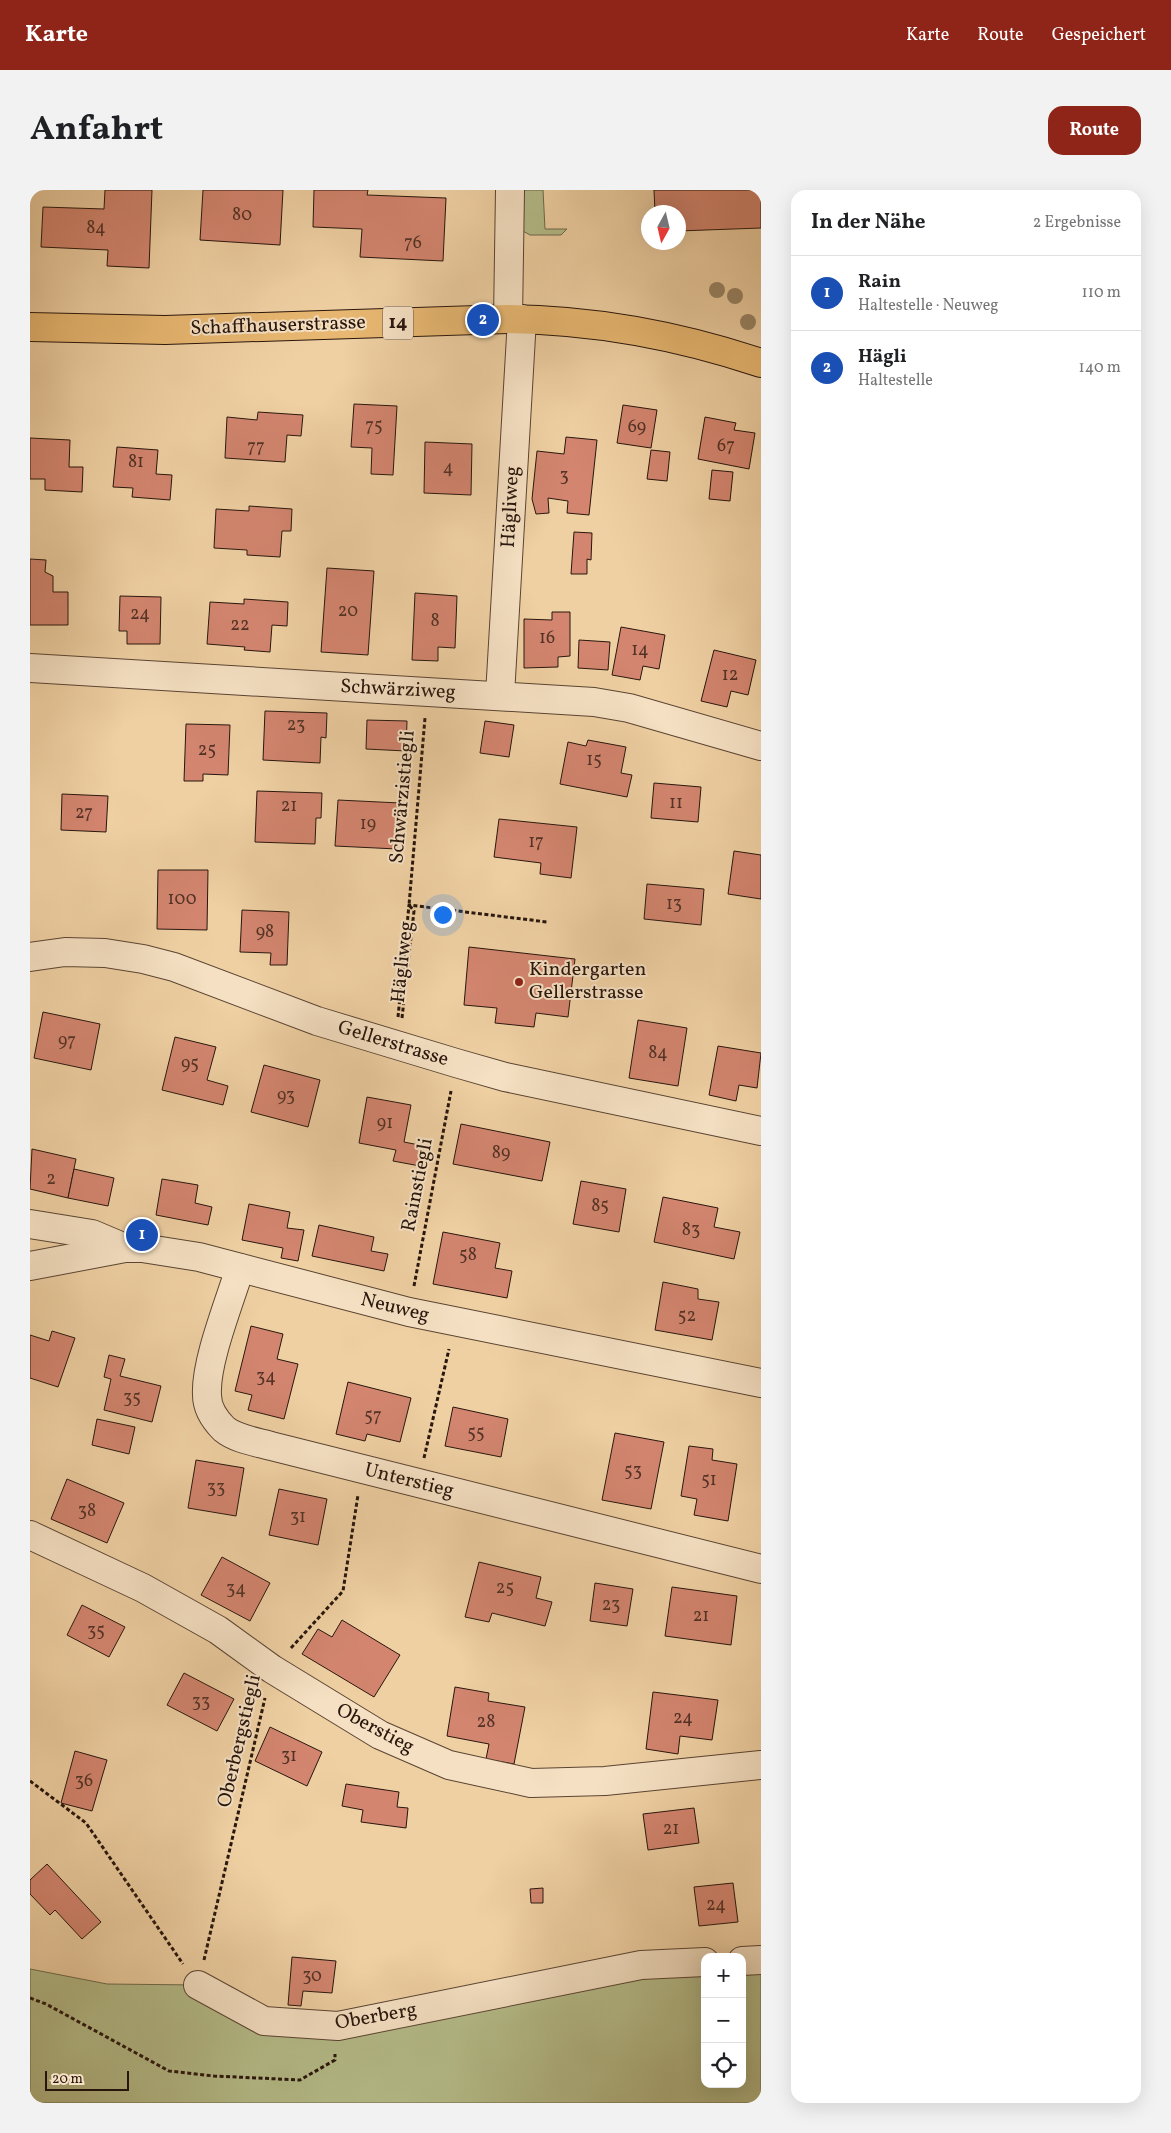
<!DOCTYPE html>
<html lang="de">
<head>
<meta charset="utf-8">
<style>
  :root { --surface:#fff; --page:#f2f2f2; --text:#202124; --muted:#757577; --line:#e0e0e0; --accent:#8f2418 }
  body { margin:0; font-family:Vollkorn,serif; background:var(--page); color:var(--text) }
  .controls { position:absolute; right:15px; bottom:15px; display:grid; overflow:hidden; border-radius:10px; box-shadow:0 5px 20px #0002 }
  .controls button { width:45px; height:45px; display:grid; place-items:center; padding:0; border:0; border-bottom:1px solid var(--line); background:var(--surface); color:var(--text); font:25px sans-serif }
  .compass { position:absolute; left:611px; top:15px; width:45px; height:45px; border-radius:50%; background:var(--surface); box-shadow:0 5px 20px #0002; rotate:188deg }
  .scale { position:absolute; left:15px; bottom:12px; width:84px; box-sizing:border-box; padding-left:5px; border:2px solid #28160d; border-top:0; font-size:14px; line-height:18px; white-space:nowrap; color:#28160d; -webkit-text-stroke:4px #f5e0c3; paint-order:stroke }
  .you { position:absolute; left:412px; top:724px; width:18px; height:18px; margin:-12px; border:4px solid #fff; border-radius:50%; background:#1a73e8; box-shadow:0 0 0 8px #1a73e833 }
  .badge { display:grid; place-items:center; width:32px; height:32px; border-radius:50%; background:var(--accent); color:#fff; font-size:16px; font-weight:700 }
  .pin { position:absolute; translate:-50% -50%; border:2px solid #fff; box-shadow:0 1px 5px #0006 }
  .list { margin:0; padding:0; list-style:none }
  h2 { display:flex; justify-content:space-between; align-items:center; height:65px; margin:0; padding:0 20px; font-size:21px }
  h2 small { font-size:16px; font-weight:400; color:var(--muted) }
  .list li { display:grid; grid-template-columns:32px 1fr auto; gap:15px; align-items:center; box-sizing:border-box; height:75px; padding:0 20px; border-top:1px solid var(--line) }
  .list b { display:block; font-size:19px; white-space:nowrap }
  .list p { margin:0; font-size:16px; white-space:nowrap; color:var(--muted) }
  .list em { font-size:16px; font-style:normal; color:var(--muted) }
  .icon { flex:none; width:28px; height:28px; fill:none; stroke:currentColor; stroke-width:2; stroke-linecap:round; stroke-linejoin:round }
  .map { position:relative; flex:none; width:731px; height:1913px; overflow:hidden; border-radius:15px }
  header { display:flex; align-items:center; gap:30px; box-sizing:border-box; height:70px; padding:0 25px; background:var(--accent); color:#fff }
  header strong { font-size:24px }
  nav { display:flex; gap:28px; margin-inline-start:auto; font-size:18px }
  .intro { display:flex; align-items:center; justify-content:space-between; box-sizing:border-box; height:120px; padding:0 30px }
  h1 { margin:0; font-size:35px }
  .button { padding:12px 22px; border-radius:15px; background:var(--accent); color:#fff; font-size:18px; font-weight:700 }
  main { display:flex; gap:30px; padding:0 30px }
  aside { flex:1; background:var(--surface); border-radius:15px; box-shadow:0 5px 20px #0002 }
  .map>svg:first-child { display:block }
</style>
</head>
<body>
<header>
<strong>Karte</strong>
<nav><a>Karte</a><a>Route</a><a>Gespeichert</a></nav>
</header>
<div class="intro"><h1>Anfahrt</h1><a class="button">Route</a></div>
<main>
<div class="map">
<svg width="731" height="1913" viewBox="0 0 731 1913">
  <rect width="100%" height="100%" fill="#efd0a3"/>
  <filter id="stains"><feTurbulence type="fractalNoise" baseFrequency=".004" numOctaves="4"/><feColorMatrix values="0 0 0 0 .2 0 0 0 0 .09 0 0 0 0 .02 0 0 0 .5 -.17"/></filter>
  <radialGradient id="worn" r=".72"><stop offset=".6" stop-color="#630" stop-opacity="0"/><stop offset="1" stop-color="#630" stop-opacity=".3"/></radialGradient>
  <!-- green -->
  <g fill="#b4bc89" stroke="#6e694b">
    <path d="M489 0H513L515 39H537L531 45H500L491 40Z"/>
    <path d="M731 1770V1913H0V1779L77 1794 168 1795 234 1831 308 1836 675 1772V1894H712V1771Z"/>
  </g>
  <!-- building -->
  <g fill="#d3856f" stroke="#28160d">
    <path d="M75 0H122L119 78 77 76 78 60 11 57 13 17 74 19Z"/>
    <path d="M173 0H253L250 55 170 50Z"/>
    <path d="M284 0H338L337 5 416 8 413 71 330 67 332 39 283 37Z"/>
    <path d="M624 0H731V38L648 41V22H625Z"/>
    <path d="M324 214 367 216 363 285 341 284 342 258 321 257Z"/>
    <path d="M593 215 627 220 621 258 587 253Z"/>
    <path d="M228 222 273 225 271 246 257 245 255 272 195 268 197 227 227 230Z"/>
    <path d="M675 227 706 233 704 240 725 243 719 279 668 269Z"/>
    <path d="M536 247 567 250 559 325 537 323 538 311 518 308 519 323 506 324 502 309 507 261 534 264Z"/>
    <path d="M0 248 40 250 39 277H53L52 302 15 300V289H0Z"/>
    <path d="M395 252 442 254 441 305 394 303Z"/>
    <path d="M87 257 128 260 126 284 142 285 140 310 102 307 103 298 83 297Z"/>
    <path d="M621 260 640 262 637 291 617 289Z"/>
    <path d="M682 280 703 282 700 311 679 309Z"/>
    <path d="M219 316 262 319 261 341H252L250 367 217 365V360L184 358 186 319 219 321Z"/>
    <path d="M544 342 562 343 561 370 557 369V384H541Z"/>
    <path d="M0 369 16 370 15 382 23 386V402H38V435H0Z"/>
    <path d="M297 378 344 381 338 465 291 462Z"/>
    <path d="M385 403 427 406 425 458 408 457V471L382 470Z"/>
    <path d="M90 406 131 407 130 454H97V441H89Z"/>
    <path d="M214 409 258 412 257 436 242 435 240 462 214 460 215 457 177 454 180 412 214 414Z"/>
    <path d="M522 422H540V466L528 467V477L494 478V429L522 430Z"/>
    <path d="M591 437 635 445 629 479 613 476 610 490 582 485Z"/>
    <path d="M549 450 580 452 578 480 548 478Z"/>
    <path d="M684 460 726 470 718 505 701 501 697 517 671 511Z"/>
    <path d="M235 521 297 523 296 548 291 547 290 573 233 570Z"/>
    <path d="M337 530 377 531 376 561 336 559Z"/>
    <path d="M455 531 484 535 479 567 450 563Z"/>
    <path d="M156 534 200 535 198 585 173 584V591H154Z"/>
    <path d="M558 550 596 557 591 583 602 585 597 607 530 594 538 552 556 556Z"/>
    <path d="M624 593 671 597 668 632 621 628Z"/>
    <path d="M227 601 292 603 291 628H286L285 654 225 652Z"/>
    <path d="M32 604 78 606 76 642 31 640Z"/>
    <path d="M308 610 370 613 367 659 305 656Z"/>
    <path d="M469 629 547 637 541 688 510 684 511 673 464 667Z"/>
    <path d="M704 661 731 665V709L698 704Z"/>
    <path d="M128 680H178L177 740 127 739Z"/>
    <path d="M617 694 674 699 671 735 614 729Z"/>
    <path d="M212 720 259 722 257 775H240L241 763 210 762Z"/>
    <path d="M439 757 545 769 538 827 506 823 504 837 465 833 467 818 434 815Z"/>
    <path d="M13 822 70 834 61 880 4 868Z"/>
    <path d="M608 830 657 838 648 896 599 888Z"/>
    <path d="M145 847 186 857 177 890 198 896 193 915 132 900Z"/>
    <path d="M688 856 731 863 727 898 709 895 706 911 679 905Z"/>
    <path d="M234 875 290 890 278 937 221 922Z"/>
    <path d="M337 907 381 915 374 952 394 956 390 976 363 971 366 960 329 953Z"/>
    <path d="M431 934 520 952 512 991 423 974Z"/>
    <path d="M2 959 46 969 38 1008 0 999Z"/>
    <path d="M44 979 84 988 78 1016 38 1008Z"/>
    <path d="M132 989 168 995 165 1013 182 1017 178 1035 126 1025Z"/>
    <path d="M551 991 596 999 589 1042 543 1034Z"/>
    <path d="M633 1007 688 1018 684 1037 710 1042 704 1069 624 1052Z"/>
    <path d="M219 1014 260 1022 257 1038 274 1040 268 1071 251 1068 253 1058 212 1050Z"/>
    <path d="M289 1035 344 1047 341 1061 358 1064 354 1081 282 1066Z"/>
    <path d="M413 1042 470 1053 465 1078 482 1081 477 1108 403 1094Z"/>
    <path d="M633 1092 668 1099V1109L689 1112 682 1150 625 1140Z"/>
    <path d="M221 1136 253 1144 247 1169 268 1174 254 1229 218 1220 222 1205 205 1201Z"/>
    <path d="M22 1141 45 1148 28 1197 0 1188V1145L19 1151Z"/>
    <path d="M79 1165 95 1169 90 1186 131 1196 122 1232 74 1220 81 1189 74 1187Z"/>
    <path d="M318 1192 381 1208 370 1252 337 1244 335 1251 306 1244Z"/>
    <path d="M423 1217 478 1229 471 1267 415 1256Z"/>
    <path d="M67 1229 105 1237 99 1264 62 1255Z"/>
    <path d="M585 1243 634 1252 621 1319 572 1310Z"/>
    <path d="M659 1256 683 1259 682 1270 707 1274 698 1331 664 1325 667 1309 651 1306Z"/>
    <path d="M166 1270 214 1278 206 1326 158 1318Z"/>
    <path d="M37 1289 94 1313 77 1353 21 1329Z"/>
    <path d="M249 1299 297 1309 288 1355 239 1345Z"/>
    <path d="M192 1367 240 1393 220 1431 171 1405Z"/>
    <path d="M449 1372 511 1387 506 1408 522 1412 515 1436 462 1423 459 1432 435 1427Z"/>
    <path d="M565 1393 603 1399 597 1436 560 1431Z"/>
    <path d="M642 1397 707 1406 701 1455 635 1446Z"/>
    <path d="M52 1415 95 1437 79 1467 37 1445Z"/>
    <path d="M312 1430 370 1465 344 1507 272 1464 288 1439 302 1447Z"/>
    <path d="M154 1483 204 1509 187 1541 137 1515Z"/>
    <path d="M425 1497 459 1503 458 1511 495 1517 484 1574 456 1569 459 1554 417 1546Z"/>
    <path d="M623 1502 688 1510 682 1550 650 1546 648 1564 616 1559Z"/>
    <path d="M240 1537 292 1562 277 1596 225 1571Z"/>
    <path d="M45 1561 77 1570 62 1621 31 1613Z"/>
    <path d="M316 1594 369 1602 367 1617 378 1618 376 1638 331 1632 333 1620 312 1616Z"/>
    <path d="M664 1618 669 1653 618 1660 613 1624Z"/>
    <path d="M17 1674 71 1732 52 1749 25 1720 20 1725 0 1704V1690Z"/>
    <path d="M703 1693 708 1732 669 1736 664 1697Z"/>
    <path d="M513 1698V1713H501L500 1699Z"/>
    <path d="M262 1767 306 1771 302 1803 273 1801 271 1816 258 1815Z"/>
  </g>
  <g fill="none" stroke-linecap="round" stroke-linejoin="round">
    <!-- minor casing -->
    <g stroke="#5a4432" stroke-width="30">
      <g id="minor">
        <path d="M478 129 480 0"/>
        <path d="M0 478 564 512 599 518 731 556"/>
        <path d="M470 505 492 129"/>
        <path d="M0 767 35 762 75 763 113 769 144 777 287 831 426 873 475 887 731 941"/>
        <path d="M0 1034 62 1044 95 1058"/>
        <path d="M0 1076 95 1058H112L169 1067 379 1122 731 1193"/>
        <path d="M210 1078C200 1111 175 1172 177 1205 177 1218 185 1230 194 1239 206 1249 227 1252 241 1256L731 1379"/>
        <path d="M0 1345 113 1398 188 1440 242 1479 350 1545 419 1575 501 1593 575 1591 731 1575"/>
        <path d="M712 1771 731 1770"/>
        <path d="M168 1795 234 1831 308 1836 611 1775 675 1772"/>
      </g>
    </g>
    <!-- major casing -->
    <g stroke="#28160d" stroke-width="30">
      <path id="major" d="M0 137 135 140 478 129C566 130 647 145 731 173"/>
    </g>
    <!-- path -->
    <g stroke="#28160d" stroke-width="3" stroke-dasharray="4 2.5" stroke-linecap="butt">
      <path d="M368 827 379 715 517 732"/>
      <path d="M372 828 384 721 379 715 395 528"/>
      <path d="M384 1096 421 901"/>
      <path d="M394 1268 419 1159"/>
      <path d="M261 1458 313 1401 328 1305"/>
      <path d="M0 1591 56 1633 153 1774"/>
      <path d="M174 1770 235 1508"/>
      <path d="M0 1808 16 1814 139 1881 184 1886 270 1890 305 1870V1864"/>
    </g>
    <!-- minor -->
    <use href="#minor" stroke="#f5e0c3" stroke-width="28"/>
    <!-- major -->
    <use href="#major" stroke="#e8b872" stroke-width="28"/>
  </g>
  <!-- trees -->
  <g fill="#998565">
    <circle cx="687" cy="100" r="8"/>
    <circle cx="705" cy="106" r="8"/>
    <circle cx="718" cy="132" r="8"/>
  </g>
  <!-- markers -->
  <circle fill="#8f2418" stroke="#f5e0c3" stroke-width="2" cx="489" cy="792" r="5"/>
  <g text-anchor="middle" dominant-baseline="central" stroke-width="4" stroke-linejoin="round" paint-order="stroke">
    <!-- number labels -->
    <g font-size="18" fill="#533226">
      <text x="212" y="25">80</text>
      <text x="66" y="38">84</text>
      <text x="383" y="53">76</text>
      <text x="344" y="236">75</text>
      <text x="607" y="237">69</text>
      <text x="696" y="256">67</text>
      <text x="226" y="257">77</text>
      <text x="106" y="272">81</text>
      <text x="418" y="278">4</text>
      <text x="534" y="286">3</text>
      <text x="318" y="421">20</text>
      <text x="110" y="424">24</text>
      <text x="405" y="431">8</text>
      <text x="210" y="435">22</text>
      <text x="517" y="448">16</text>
      <text x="610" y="460">14</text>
      <text x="700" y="485">12</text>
      <text x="266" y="535">23</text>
      <text x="177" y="560">25</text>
      <text x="564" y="570">15</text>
      <text x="646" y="613">11</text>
      <text x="259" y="616">21</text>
      <text x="54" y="623">27</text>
      <text x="338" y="634">19</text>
      <text x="506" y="652">17</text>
      <text x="152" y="709">100</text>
      <text x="644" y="714">13</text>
      <text x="235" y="742">98</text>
      <text x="37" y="851">97</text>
      <text x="628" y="863">84</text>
      <text x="160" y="874">95</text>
      <text x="256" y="906">93</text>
      <text x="355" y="933">91</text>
      <text x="471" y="963">89</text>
      <text x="21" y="989">2</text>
      <text x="570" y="1016">85</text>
      <text x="661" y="1040">83</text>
      <text x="438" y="1065">58</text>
      <text x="657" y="1126">52</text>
      <text x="236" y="1187">34</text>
      <text x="102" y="1208">35</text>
      <text x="343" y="1226">57</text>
      <text x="446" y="1243">55</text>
      <text x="603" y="1281">53</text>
      <text x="679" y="1290">51</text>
      <text x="186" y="1298">33</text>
      <text x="57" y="1321">38</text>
      <text x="268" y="1327">31</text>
      <text x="475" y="1398">25</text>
      <text x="206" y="1399">34</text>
      <text x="581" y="1415">23</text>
      <text x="671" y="1426">21</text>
      <text x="66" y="1441">35</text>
      <text x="171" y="1512">33</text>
      <text x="653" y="1528">24</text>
      <text x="456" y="1532">28</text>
      <text x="259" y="1566">31</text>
      <text x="54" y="1591">36</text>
      <text x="641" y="1639">21</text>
      <text x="686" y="1715">24</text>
      <text x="282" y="1786">30</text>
    </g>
    <!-- shield labels -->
    <rect fill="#f5e0c3" stroke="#665344" stroke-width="1" x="353" y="116.5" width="30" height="33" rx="4"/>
    <g font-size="19" font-weight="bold" fill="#28160d">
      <text x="368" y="133">14</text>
    </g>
    <!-- street labels -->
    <g font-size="20" fill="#28160d" stroke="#f5e0c3">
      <text transform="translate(248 136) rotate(-2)">Schaffhauserstrasse</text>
      <text transform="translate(481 317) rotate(-87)">Hägliweg</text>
      <text transform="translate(368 500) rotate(3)">Schwärziweg</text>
      <text transform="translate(373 607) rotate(-85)">Schwärzistiegli</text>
      <text transform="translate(373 772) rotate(-84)">Hägliweg</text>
      <text transform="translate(363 854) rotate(17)">Gellerstrasse</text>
      <text transform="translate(388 995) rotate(-79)">Rainstiegli</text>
      <text transform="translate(365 1118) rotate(14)">Neuweg</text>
      <text transform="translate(379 1291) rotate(14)">Unterstieg</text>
      <text transform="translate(345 1539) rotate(28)">Oberstieg</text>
      <text transform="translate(210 1551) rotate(-77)">Oberbergstiegli</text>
      <text transform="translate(346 1827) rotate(-10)">Oberberg</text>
    </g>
    <!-- poi labels -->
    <g font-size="20" fill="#28160d" stroke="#f5e0c3" text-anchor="start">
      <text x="499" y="780">Kindergarten<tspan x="499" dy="23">Gellerstrasse</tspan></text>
    </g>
  </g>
  <rect width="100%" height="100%" filter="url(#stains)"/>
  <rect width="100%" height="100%" fill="url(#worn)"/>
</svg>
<div class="controls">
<button>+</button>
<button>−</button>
<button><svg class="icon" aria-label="locate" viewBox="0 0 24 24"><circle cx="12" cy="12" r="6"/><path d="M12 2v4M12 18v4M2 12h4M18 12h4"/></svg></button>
</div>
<svg class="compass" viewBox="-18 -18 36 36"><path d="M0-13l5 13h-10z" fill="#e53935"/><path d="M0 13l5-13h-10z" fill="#757577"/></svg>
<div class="scale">20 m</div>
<div class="you"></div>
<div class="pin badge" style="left:112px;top:1045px;background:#1a4fb4">1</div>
<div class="pin badge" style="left:453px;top:130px;background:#1a4fb4">2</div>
</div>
<aside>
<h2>In der Nähe<small>2 Ergebnisse</small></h2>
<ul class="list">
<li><span class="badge" style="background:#1a4fb4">1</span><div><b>Rain</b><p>Haltestelle · Neuweg</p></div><em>110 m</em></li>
<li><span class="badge" style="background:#1a4fb4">2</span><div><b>Hägli</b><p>Haltestelle</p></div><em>140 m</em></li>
</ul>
</aside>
</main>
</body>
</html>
